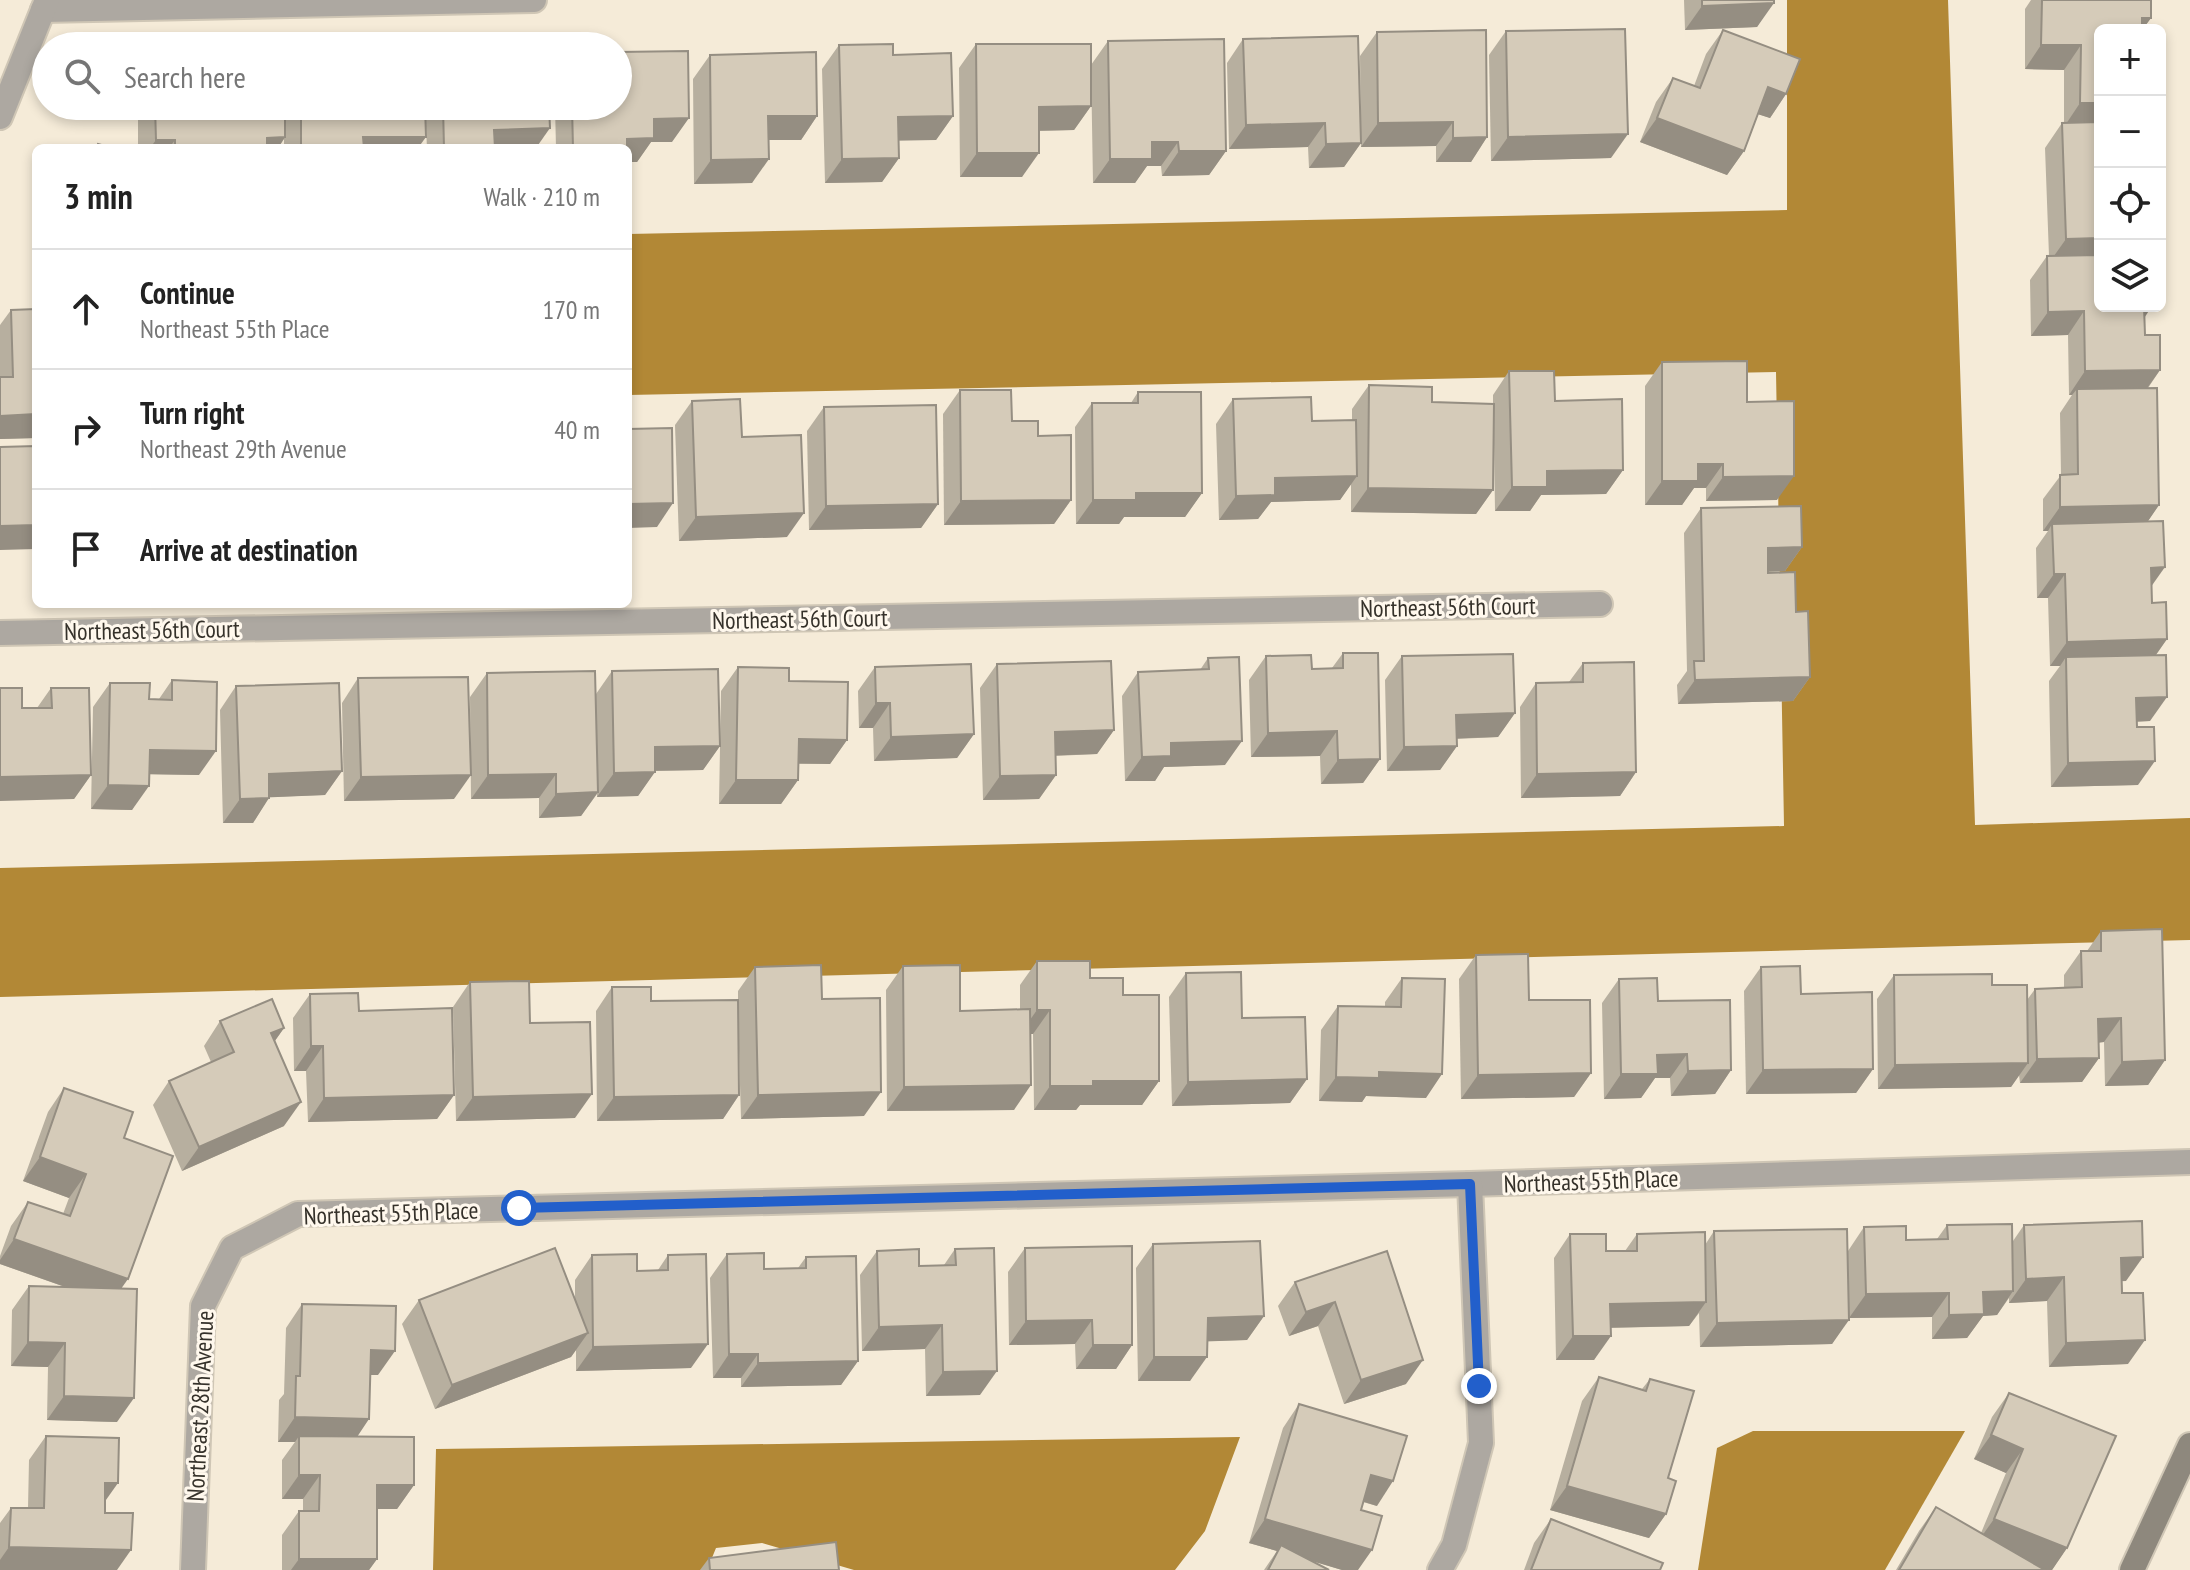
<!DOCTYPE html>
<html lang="en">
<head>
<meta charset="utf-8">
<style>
  :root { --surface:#fff; --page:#f6f6f6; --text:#222; --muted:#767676; --line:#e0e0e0 }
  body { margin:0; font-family:"PT Sans Narrow",sans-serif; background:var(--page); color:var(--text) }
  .controls { position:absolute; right:24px; top:24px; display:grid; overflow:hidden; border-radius:12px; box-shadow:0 4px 12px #0003 }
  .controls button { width:72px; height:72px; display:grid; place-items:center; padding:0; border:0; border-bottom:2px solid var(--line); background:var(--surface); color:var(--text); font:40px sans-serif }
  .stop { position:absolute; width:24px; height:24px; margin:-18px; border:6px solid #225fcb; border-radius:50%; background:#fff }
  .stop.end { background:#225fcb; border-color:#fff; box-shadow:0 2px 8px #0008 }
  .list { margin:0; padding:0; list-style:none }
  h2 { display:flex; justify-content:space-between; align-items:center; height:104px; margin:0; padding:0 32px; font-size:34px }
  h2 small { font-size:26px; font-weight:400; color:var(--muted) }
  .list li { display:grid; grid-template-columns:52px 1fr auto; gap:24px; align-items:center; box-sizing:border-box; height:120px; padding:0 32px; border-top:2px solid var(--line) }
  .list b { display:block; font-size:30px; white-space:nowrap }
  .list p { margin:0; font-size:26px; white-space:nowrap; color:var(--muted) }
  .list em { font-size:26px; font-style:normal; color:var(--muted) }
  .icon { flex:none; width:44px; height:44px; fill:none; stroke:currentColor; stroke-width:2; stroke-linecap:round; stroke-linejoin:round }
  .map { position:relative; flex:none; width:2190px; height:1570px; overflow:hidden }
  .search { position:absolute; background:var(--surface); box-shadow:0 4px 12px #0003; left:32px; top:32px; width:600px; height:88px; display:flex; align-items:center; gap:20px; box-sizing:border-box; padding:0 28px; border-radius:44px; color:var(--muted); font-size:30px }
  .panel { position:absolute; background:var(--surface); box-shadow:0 4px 12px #0003; left:32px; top:144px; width:600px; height:464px; border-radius:12px }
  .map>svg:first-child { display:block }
</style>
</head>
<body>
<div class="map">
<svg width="2190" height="1570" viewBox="0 0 2190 1570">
  <rect width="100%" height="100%" fill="#f5ebd8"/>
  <!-- water -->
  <g fill="#b28836">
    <path d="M1787 0H1948L1975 825 2190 818V940L0 997V868L1784 826 1776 372 628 395V234L1787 210Z"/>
    <path d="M1753 1431H1965L1885 1570H1698L1717 1448Z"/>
    <path d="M1240 1437 1205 1531 1175 1570H854L762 1543 716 1548 707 1570H433L436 1449Z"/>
  </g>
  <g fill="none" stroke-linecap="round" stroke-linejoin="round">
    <!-- street casing -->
    <g stroke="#cfc6b5" stroke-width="28">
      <g id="street">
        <path d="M43 10 534 0"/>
        <path d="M0 117 47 0"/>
        <path d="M0 633 1600 604"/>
        <path d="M193 1570 203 1306 232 1248 298 1214 1470 1184 2190 1162"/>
        <path d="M1440 1570 1454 1545 1481 1443 1470 1184"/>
      </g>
    </g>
    <!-- secondary casing -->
    <g stroke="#cfc6b5" stroke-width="28">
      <path id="secondary" d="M2132 1570 2190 1445"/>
    </g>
    <!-- street -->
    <use href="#street" stroke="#ada8a1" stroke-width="24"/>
    <!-- secondary -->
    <use href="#secondary" stroke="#8e887d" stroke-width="24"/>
  </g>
  <!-- wall -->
  <g fill="#b7af9f">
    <path d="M1684 0H1774L1757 27 1685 30Z"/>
    <path d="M2031 0H2151V18L2142 30H2100L2145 317V335L2160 370 2148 388 2159 505 2147 522 2152 603 2167 639 2156 655 2150 721 2136 722 2138 785 2051 787 2049 681 2060 666H2050L2048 598H2037L2036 548 2048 531H2043V499L2061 475 2060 413 2072 395H2069L2068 335 2031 336 2030 280 2047 256H2049L2045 148 2062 123H2064V70L2025 69V9Z"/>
    <path d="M1723 30 1786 94 1770 118 1758 114 1744 151 1727 175 1640 142 1656 102 1673 78 1694 86 1706 54Z"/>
    <path d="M1506 31 1611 158 1491 161 1489 55Z"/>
    <path d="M1377 32 1487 137 1471 162H1436V146L1361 147 1360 56Z"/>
    <path d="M1243 39 1361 143 1344 167 1309 168 1308 147 1229 149 1227 63Z"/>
    <path d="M1108 41 1226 151 1209 175 1162 176 1161 166H1147L1135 183H1093L1091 65Z"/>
    <path d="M976 44 1091 106 1074 130 1039 131 1022 177H960L959 68Z"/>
    <path d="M839 45 893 55 953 116 936 140H898L899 158 882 182 825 183 822 69Z"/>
    <path d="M710 55 817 116 801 140H769L752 183 694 184 693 79Z"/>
    <path d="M138 106H285V112L289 106H425L418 148H284V139L278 148H138Z"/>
    <path d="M425 106H549L536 148H427Z"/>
    <path d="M555 106H618L672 142H651L637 162H628V148H556Z"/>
    <path d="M36 309V438L0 439V325L11 310Z"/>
    <path d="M1662 362 1747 402 1777 500 1706 501V488H1694L1682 505H1645V386Z"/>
    <path d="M1509 371 1555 401 1623 470 1606 494 1541 495 1530 511H1495L1494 444 1493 490 1476 514 1351 512V484L1340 500 1271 502 1258 519 1219 520 1216 424 1233 399 1312 421 1352 420V409L1369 385 1432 402 1493 404V395Z"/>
    <path d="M960 390 1038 436 1071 500 1054 524 944 525 943 414Z"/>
    <path d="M1138 392 1202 493 1185 517H1124L1119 524H1076L1075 427 1092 403H1131Z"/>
    <path d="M692 401 742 437 787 537 679 541 675 425Z"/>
    <path d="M824 407 938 504 921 528 809 530 807 431Z"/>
    <path d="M1701 508 1802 547 1785 571 1768 572 1796 612 1810 677 1793 701 1678 704 1677 685 1687 671 1684 533Z"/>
    <path d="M1343 653 1380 759 1363 783 1321 784 1320 756 1251 757 1249 680 1266 656 1312 669 1332 668Z"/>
    <path d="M1402 656 1515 713 1498 737 1457 739V746L1440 770 1387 771 1385 680Z"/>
    <path d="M1208 658 1225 765 1164 767 1155 781H1125L1122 696 1138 672 1200 670Z"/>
    <path d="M1583 663 1636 772 1620 796 1521 798 1520 707 1536 683 1569 682Z"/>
    <path d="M997 664 1114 730 1097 754 1055 756 1056 775 1039 799 983 800 980 688Z"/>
    <path d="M738 667 789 681 847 740 830 764H798V780L781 804H719L721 691Z"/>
    <path d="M875 667 974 734 957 758 874 761 873 728H859L858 691Z"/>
    <path d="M612 671 720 746 703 770 655 771 638 796 597 797V794L581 816 539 818V798L471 799 470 697 487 673 596 694Z"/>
    <path d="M358 678 454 799 344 801 342 703Z"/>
    <path d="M172 680 199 775 149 774 132 810 91 809 93 707 110 683 149 699H159Z"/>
    <path d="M236 686 342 771 325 795 269 797 253 823H223L220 710Z"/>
    <path d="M51 688 91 775 74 799 22 708H37Z"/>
    <path d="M2101 931 2165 1060 2148 1085 2105 1086 2104 1042 2099 1043V1058L2082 1082 2020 1083 2019 1075 2011 1087 1878 1089 1877 999 1894 975 1992 985 2027 1000 2035 989 2064 988V975L2081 951H2087Z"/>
    <path d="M1476 955 1529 1000 1591 1073 1574 1097 1461 1099 1459 979Z"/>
    <path d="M1037 961 1090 978 1123 995 1159 1081 1142 1105H1080L1076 1110H1034L1033 1034H1030L1014 1110 887 1111 886 990 903 966 960 1011 1020 1009V985Z"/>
    <path d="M755 967 822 999 864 1116 741 1119 738 1016 739 1095 723 1119 597 1121 596 1011 612 987 651 1001 738 1000V991Z"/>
    <path d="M1761 967 1801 994 1873 1069 1856 1093 1746 1094 1744 991Z"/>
    <path d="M1186 973 1307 1079 1290 1103 1172 1106 1169 997Z"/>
    <path d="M1402 978 1426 1098 1366 1096 1362 1102 1319 1101 1321 1030 1338 1006 1385 1007V1002Z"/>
    <path d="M1619 979 1658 1001 1731 1070 1715 1094 1671 1096 1670 1078H1655L1641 1098 1604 1099 1602 1003Z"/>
    <path d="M470 982 530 1023 575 1118 456 1121 453 1007Z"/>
    <path d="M310 994 359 1011 454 1095 437 1119 308 1122 306 1071H294L293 1018Z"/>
    <path d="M220 1021 284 1028 274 1042 284 1126 182 1171 153 1105 169 1081 211 1062 204 1046Z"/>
    <path d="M64 1088 124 1138 122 1289 117 1422 47 1420 48 1367 11 1366 12 1310 29 1286 65 1287 0 1264V1256L11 1226 28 1202 63 1214 69 1198 23 1181 48 1112Z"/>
    <path d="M1947 1225 2013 1241 2024 1225 2126 1281H2122L2128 1364 2049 1367 2047 1301 2009 1303V1298L1997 1315 1983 1316 1967 1338 1932 1339V1317L1849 1318 1832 1344 1700 1347 1699 1313 1689 1326 1610 1328 1594 1360H1556L1554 1258 1570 1234 1606 1251H1625L1637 1234 1705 1245 1714 1231 1848 1251 1864 1227 1906 1240 1937 1239Z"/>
    <path d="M1153 1244 1264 1316 1247 1340 1208 1341 1190 1381H1138L1136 1268Z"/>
    <path d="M1025 1248 1132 1345 1116 1369H1076L1075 1344 1009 1345 1008 1272Z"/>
    <path d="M955 1249 980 1395 926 1396 925 1349 862 1351 860 1275 877 1251 919 1266 944 1265Z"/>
    <path d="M1387 1251 1406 1384 1344 1404 1318 1326 1289 1336 1278 1306 1295 1282Z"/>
    <path d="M727 1254 764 1269 798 1268 806 1257 858 1361 841 1385 741 1387V1378H713L710 1278Z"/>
    <path d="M592 1255 637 1271 658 1270 668 1255 691 1368 576 1371V1350L571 1357 435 1409 402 1324 419 1300H575V1280Z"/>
    <path d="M302 1304 378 1375H370L357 1437 414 1485 397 1509H377V1559L369 1570H282V1535L299 1511H303V1499H282V1460L295 1442H278L279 1400 284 1394 286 1328Z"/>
    <path d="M1599 1377 1642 1389 1650 1379 1668 1478 1666 1514 1649 1538 1550 1510 1582 1401Z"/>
    <path d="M2009 1393 2067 1548 2052 1570H1896L1919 1531 1936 1507 1981 1533 2006 1473 1974 1459 1992 1417Z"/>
    <path d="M1299 1404 1377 1506 1363 1502 1361 1510 1358 1570H1342L1313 1561 1329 1570H1264L1277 1551 1249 1543 1283 1428Z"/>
    <path d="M46 1436 105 1503V1513L0 1570V1523L11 1508H28L29 1460Z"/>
    <path d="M1551 1519 1660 1570H1524L1534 1543Z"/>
    <path d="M709 1558 839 1570H700Z"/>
  </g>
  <!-- shaded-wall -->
  <g fill="#958e82">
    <path d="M1774 3 1757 27 1685 30 1702 6Z"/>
    <path d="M2142 18H2151L2142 30Z"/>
    <path d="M2041 45H2081L2064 70 2025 69Z"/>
    <path d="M1768 87 1786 94 1770 118 1751 112Z"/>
    <path d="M2080 103H2100V127H2064Z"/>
    <path d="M1091 106 1074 130 1022 131 1039 107Z"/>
    <path d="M768 116H817L801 140H751Z"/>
    <path d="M953 116 936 140 881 141 898 117Z"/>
    <path d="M689 118 672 142H651L637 162H628V148H621L627 139 654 119Z"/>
    <path d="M1657 118 1744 151 1727 175 1640 142Z"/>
    <path d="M1453 122 1436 146 1361 147 1378 123Z"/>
    <path d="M1325 123 1308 147 1229 149 1246 125Z"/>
    <path d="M550 128 536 148H481L494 130Z"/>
    <path d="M1628 134 1611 158 1491 161 1508 137Z"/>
    <path d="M285 137 278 148H260L267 138Z"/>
    <path d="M363 137H426L418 148H356Z"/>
    <path d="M1487 137 1471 162H1436L1453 138Z"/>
    <path d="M156 140H175L169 148H150Z"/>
    <path d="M1152 142H1178L1161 166H1147L1135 183H1093L1110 159Z"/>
    <path d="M1361 143 1344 167 1309 168 1326 144Z"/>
    <path d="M1179 151H1226L1209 175 1162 176Z"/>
    <path d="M977 153H1039L1022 177H960Z"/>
    <path d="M899 158 882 182 825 183 842 159Z"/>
    <path d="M769 159 752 183 694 184 711 160Z"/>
    <path d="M2100 238V262L2049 263 2066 239Z"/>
    <path d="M2139 306H2152L2141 323Z"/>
    <path d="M2084 311 2068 335 2031 336 2048 312Z"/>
    <path d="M2160 370 2143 394 2077 389 2072 395H2069L2085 371Z"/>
    <path d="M36 414V438L0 439V416Z"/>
    <path d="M1698 464H1723L1706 488H1694L1682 505H1645L1662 481Z"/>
    <path d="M1623 470 1606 494 1541 495 1530 511H1495L1512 487 1547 471Z"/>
    <path d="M1357 476 1340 500 1271 502 1258 519 1219 520 1236 496 1275 478Z"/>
    <path d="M1794 476 1777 500 1706 501 1723 477Z"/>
    <path d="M1368 488 1493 490 1476 514 1351 512Z"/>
    <path d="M1136 493H1202L1185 517H1124L1119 524H1076L1093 500Z"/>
    <path d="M1071 500 1054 524 944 525 961 501Z"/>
    <path d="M673 503 657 527 628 528V504Z"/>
    <path d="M938 504 921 528 809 530 826 506Z"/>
    <path d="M2159 505 2142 530 2052 524 2048 531H2043L2060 507Z"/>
    <path d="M804 513 787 537 679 541 696 517Z"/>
    <path d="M36 525V549L0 550V526Z"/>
    <path d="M1802 547 1785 571 1751 572 1768 548Z"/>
    <path d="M2165 567 2148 591 2151 568Z"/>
    <path d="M2054 574H2065L2048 598H2037Z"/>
    <path d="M2167 639 2150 663 2066 657 2060 666H2050L2067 642Z"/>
    <path d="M1810 677 1793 701 1678 704 1695 680Z"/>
    <path d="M2167 697 2150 721 2119 722 2136 698Z"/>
    <path d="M876 703H890L873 728H859Z"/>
    <path d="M1515 713 1498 737 1439 739 1456 715Z"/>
    <path d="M1114 730 1097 754 1038 756 1055 732Z"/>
    <path d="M1337 731 1320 756 1251 757 1268 733Z"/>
    <path d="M974 734 957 758 874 761 891 737Z"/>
    <path d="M799 739 847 740 830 764 782 763Z"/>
    <path d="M1242 741 1225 765 1164 767 1155 781H1125L1142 757 1171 743Z"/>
    <path d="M720 746 703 770 638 771 655 747Z"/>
    <path d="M1457 746 1440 770 1387 771 1404 747Z"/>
    <path d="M150 750 216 751 199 775 133 774Z"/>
    <path d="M1380 759 1363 783 1321 784 1338 760Z"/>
    <path d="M2155 761 2138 785 2051 787 2068 763Z"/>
    <path d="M342 771 325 795 252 798 269 774Z"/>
    <path d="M655 772 638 796 597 797 614 773Z"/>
    <path d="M1636 772 1620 796 1521 798 1537 774Z"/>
    <path d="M556 774 539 798 471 799 488 775Z"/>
    <path d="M91 775 74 799 0 801V777Z"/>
    <path d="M471 775 454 799 344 801 361 777Z"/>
    <path d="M1056 775 1039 799 983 800 1000 776Z"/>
    <path d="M736 780H798L781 804H719Z"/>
    <path d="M108 785 149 786 132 810 91 809Z"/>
    <path d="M598 792 581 816 539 818 556 794Z"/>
    <path d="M269 798 253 823H223L240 799Z"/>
    <path d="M1037 1010H1050L1033 1034H1020Z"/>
    <path d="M2121 1018 2104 1042 2081 1043 2098 1019Z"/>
    <path d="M284 1028 267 1052 271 1033Z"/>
    <path d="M311 1046H323L306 1071H294Z"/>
    <path d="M1687 1054 1670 1078H1655L1641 1098 1604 1099 1621 1074 1657 1055Z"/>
    <path d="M2099 1058 2082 1082 2020 1083 2037 1059Z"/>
    <path d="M2165 1060 2148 1085 2105 1086 2122 1062Z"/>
    <path d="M2028 1063 2011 1087 1878 1089 1895 1065Z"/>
    <path d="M1873 1069 1856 1093 1746 1094 1763 1070Z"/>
    <path d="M1731 1070 1715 1094 1671 1096 1688 1071Z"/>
    <path d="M1379 1072 1442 1074 1426 1098 1366 1096 1362 1102 1319 1101 1336 1077Z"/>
    <path d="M1591 1073 1574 1097 1461 1099 1478 1075Z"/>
    <path d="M1307 1079 1290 1103 1172 1106 1188 1082Z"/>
    <path d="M1093 1081H1159L1142 1105H1080L1076 1110H1034L1050 1086Z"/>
    <path d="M1031 1085 1014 1110 887 1111 904 1087Z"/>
    <path d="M881 1092 864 1116 741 1119 758 1095Z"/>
    <path d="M592 1094 575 1118 456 1121 473 1097Z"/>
    <path d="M454 1095 437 1119 308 1122 324 1098Z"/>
    <path d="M739 1095 723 1119 597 1121 614 1097Z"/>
    <path d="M301 1102 284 1126 182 1171 199 1147Z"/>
    <path d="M40 1157 86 1174 69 1198 23 1181Z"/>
    <path d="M14 1239 128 1279 111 1303 0 1264V1260Z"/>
    <path d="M2143 1257 2126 1281 2104 1282 2121 1258Z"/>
    <path d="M2064 1277 2047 1301 2009 1303 2026 1279Z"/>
    <path d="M2013 1291 1997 1315 1983 1316 1967 1338 1932 1339 1949 1315 1983 1292Z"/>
    <path d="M1949 1293 1932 1317 1849 1318 1866 1294Z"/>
    <path d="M1335 1302 1318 1326 1289 1336 1306 1312Z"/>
    <path d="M1706 1302 1689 1326 1593 1328 1610 1304Z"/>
    <path d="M1264 1316 1247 1340 1191 1342 1208 1318Z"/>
    <path d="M1092 1320 1075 1344 1009 1345 1026 1321Z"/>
    <path d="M1849 1320 1832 1344 1700 1347 1717 1323Z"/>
    <path d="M942 1325 925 1349 862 1351 879 1327Z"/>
    <path d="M588 1333 571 1357 435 1409 452 1385Z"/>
    <path d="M1573 1336H1611L1594 1360H1556Z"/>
    <path d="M2145 1340 2128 1364 2049 1367 2066 1343Z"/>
    <path d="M28 1342 65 1343 48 1367 11 1366Z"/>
    <path d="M708 1344 691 1368 576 1371 593 1347Z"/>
    <path d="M1093 1345H1132L1116 1369H1076Z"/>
    <path d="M371 1350 395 1351 378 1375H354Z"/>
    <path d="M729 1354H758L741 1378H713Z"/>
    <path d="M1154 1357H1207L1190 1381H1138Z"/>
    <path d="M1423 1360 1406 1384 1344 1404 1361 1380Z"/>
    <path d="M858 1361 841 1385 741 1387 758 1363Z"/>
    <path d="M997 1371 980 1395 926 1396 943 1372Z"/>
    <path d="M64 1396 134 1398 117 1422 47 1420Z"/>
    <path d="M295 1417 369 1419 353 1443 299 1436 295 1442H278Z"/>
    <path d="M1991 1435 2023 1449 2006 1473 1974 1459Z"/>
    <path d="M299 1475H320L303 1499H282Z"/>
    <path d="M1371 1475 1393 1481 1377 1506 1355 1499Z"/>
    <path d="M105 1483H118L101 1507Z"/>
    <path d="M377 1485H414L397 1509H360Z"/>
    <path d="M1567 1486 1666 1514 1649 1538 1550 1510Z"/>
    <path d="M1265 1519 1372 1550 1358 1570H1342L1278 1551 1281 1545 1277 1551 1249 1543Z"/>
    <path d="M1994 1519 2067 1548 2052 1570H2044L1977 1543Z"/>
    <path d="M9 1547 131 1550 117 1570H0V1560Z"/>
    <path d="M299 1559H377L369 1570H291Z"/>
  </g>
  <!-- building -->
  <g fill="#d5cbb9" stroke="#958e82" stroke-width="2">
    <path d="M1702 0H1774V3L1702 6Z"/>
    <path d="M2042 0H2151V18H2142V30H2100V103H2080L2081 45H2041Z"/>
    <path d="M1625 29 1628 134 1508 137 1506 31Z"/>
    <path d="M1486 30 1487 137 1453 138V122L1378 123 1377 32Z"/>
    <path d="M1723 30 1800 59 1786 94 1768 87 1744 151 1657 118 1673 78 1700 88Z"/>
    <path d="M1358 36 1361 143 1326 144 1325 123 1246 125 1243 39Z"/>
    <path d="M1224 39 1226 151H1179L1178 142H1152V159H1110L1108 41Z"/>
    <path d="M893 44V55L951 53 953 116 898 117 899 158 842 159 839 45Z"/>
    <path d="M976 44H1091V106L1039 107V153H977Z"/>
    <path d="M688 51 689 118 654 119V138L627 139V148H573L572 106H618V52Z"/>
    <path d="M816 52 817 116H768L769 159 711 160 710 55Z"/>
    <path d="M155 106H285V137L267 138V148H175V140H156Z"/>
    <path d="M301 106H425L426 137H363L364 148H301Z"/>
    <path d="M443 106H549L550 128 494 130 495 148H444Z"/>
    <path d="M2100 122V238L2066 239 2062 123Z"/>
    <path d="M98 144 112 148H97Z"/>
    <path d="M2100 255V306H2144L2145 335H2160V370L2085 371 2084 311 2048 312 2047 256Z"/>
    <path d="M36 309V414L0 416V377H13L11 310Z"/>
    <path d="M1747 361V402L1794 401V476L1723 477V464H1698V481H1662V362Z"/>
    <path d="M1509 371H1554L1555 401 1622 399 1623 470 1547 471V487H1512Z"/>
    <path d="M1369 385 1432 387V402L1494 404 1493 490 1368 488Z"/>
    <path d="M2157 388 2159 505 2060 507V475L2078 474 2077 389Z"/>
    <path d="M960 390H1011L1012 421H1038V436L1071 435V500L961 501Z"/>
    <path d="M1138 392H1201L1202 493H1136V500H1093L1092 403H1138Z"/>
    <path d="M1311 397 1312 421 1356 420 1357 476 1275 478V495L1236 496 1233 399Z"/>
    <path d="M740 399 742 437 801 435 804 513 696 517 692 401Z"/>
    <path d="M936 405 938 504 826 506 824 407Z"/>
    <path d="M672 428 673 503 628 504V429Z"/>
    <path d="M36 446V525L0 526V447Z"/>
    <path d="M1801 506 1802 547 1768 548V573L1795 572 1796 612 1808 611 1810 677 1695 680 1694 661H1704L1701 508Z"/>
    <path d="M2163 521 2165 567 2151 568 2152 603 2166 602 2167 639 2067 642 2065 574H2054L2052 524Z"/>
    <path d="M1343 653H1378L1380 759 1338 760 1337 731 1268 733 1266 656 1311 655 1312 669 1343 668Z"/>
    <path d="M1513 654 1515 713 1456 715 1457 746 1404 747 1402 656Z"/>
    <path d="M2166 655 2167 697 2136 698 2137 727H2154L2155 761 2068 763 2066 657Z"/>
    <path d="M1239 657 1242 741 1171 743V756L1142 757 1138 672 1209 669 1208 658Z"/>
    <path d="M1111 661 1114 730 1055 732 1056 775 1000 776 997 664Z"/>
    <path d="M1634 662 1636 772 1537 774 1536 683 1583 682V663Z"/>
    <path d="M971 664 974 734 891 737 890 703H876L875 667Z"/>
    <path d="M738 667 789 668V681L848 682 847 740 799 739 798 780H736Z"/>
    <path d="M718 669 720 746 655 747V772L614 773 612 671Z"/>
    <path d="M595 671 598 792 556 794V774L488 775 487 673Z"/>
    <path d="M468 677 471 775 361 777 358 678Z"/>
    <path d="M172 680 217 682 216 751 150 750 149 786 108 785 110 683H150L149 699 172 700Z"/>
    <path d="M339 683 342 771 269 774V798L240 799 236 686Z"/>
    <path d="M0 688H22V708H52L51 688H89L91 775 0 777Z"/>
    <path d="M2162 929 2165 1060 2122 1062 2121 1018 2098 1019 2099 1058 2037 1059 2035 989 2082 987 2081 951H2101V931Z"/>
    <path d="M1528 954 1529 1000H1590L1591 1073 1478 1075 1476 955Z"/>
    <path d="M1037 961H1090V978H1123V995H1159V1081H1093V1086H1050V1010H1037Z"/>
    <path d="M821 965 822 999 880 998 881 1092 758 1095 755 967Z"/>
    <path d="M960 965V1011L1030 1009 1031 1085 904 1087 903 966Z"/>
    <path d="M1800 966 1801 994 1872 992 1873 1069 1763 1070 1761 967Z"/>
    <path d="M1241 972 1242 1018 1305 1017 1307 1079 1188 1082 1186 973Z"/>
    <path d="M1992 974V985H2027L2028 1063 1895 1065 1894 975Z"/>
    <path d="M1402 978 1445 979 1442 1074 1379 1072V1078L1336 1077 1338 1006 1401 1007Z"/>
    <path d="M1657 978 1658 1001 1730 1000 1731 1070 1688 1071 1687 1054 1657 1055 1658 1074H1621L1619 979Z"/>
    <path d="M529 981 530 1023 590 1022 592 1094 473 1097 470 982Z"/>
    <path d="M612 987H651V1001L738 1000 739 1095 614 1097Z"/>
    <path d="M358 993 359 1011 452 1008 454 1095 324 1098 323 1046H311L310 994Z"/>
    <path d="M272 999 284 1028 271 1033 301 1102 199 1147 169 1081 234 1052 220 1021Z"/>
    <path d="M64 1088 133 1112 124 1138 173 1156 128 1279 14 1239 28 1202 70 1216 86 1174 40 1157Z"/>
    <path d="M2142 1221 2143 1257 2121 1258 2122 1293H2143L2145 1340 2066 1343 2064 1277 2026 1279 2024 1225Z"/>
    <path d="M2012 1224 2013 1291 1983 1292 1984 1314 1949 1315V1293L1866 1294 1864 1227 1906 1226V1240L1948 1239 1947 1225Z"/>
    <path d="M1847 1229 1849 1320 1717 1323 1714 1231Z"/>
    <path d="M1705 1232 1706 1302 1610 1304 1611 1336H1573L1570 1234H1606V1251H1637V1234Z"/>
    <path d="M1260 1241 1264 1316 1208 1318 1207 1357H1154L1153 1244Z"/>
    <path d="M1132 1246V1345H1093L1092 1320 1026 1321 1025 1248Z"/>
    <path d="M555 1248 588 1333 452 1385 419 1300Z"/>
    <path d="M994 1248 997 1371 943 1372 942 1325 879 1327 877 1251 919 1249V1266L956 1265 955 1249Z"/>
    <path d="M1387 1251 1423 1360 1361 1380 1335 1302 1306 1312 1295 1282Z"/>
    <path d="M764 1253V1269L806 1268V1257L856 1256 858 1361 758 1363V1354H729L727 1254Z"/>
    <path d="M637 1254V1271L668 1270V1255L706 1254 708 1344 593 1347 592 1255Z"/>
    <path d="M29 1286 137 1289 134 1398 64 1396 65 1343 28 1342Z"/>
    <path d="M302 1304 396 1306 395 1351 371 1350 369 1419 295 1417 296 1376H300Z"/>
    <path d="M1599 1377 1646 1391 1650 1379 1694 1391 1668 1478 1676 1481 1666 1514 1567 1486Z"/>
    <path d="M2009 1393 2116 1436 2067 1548 1994 1519 2023 1449 1991 1435Z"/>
    <path d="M1299 1404 1407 1436 1393 1481 1371 1475 1361 1510 1382 1516 1372 1550 1265 1519Z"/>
    <path d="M46 1436 119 1438 118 1483H105V1513H133L131 1550 9 1547 11 1508H44Z"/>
    <path d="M299 1436 414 1437V1485H377V1559H299V1511H319L320 1475H299Z"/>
    <path d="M1936 1507 2045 1570H1899Z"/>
    <path d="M1551 1519 1663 1563 1660 1570H1531Z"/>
    <path d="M836 1542 839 1570H710L709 1558Z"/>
    <path d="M1281 1545 1329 1570H1268Z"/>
  </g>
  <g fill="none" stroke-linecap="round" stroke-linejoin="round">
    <!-- route -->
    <path stroke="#225fcb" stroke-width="10" d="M519 1208 1470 1184 1479 1386"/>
  </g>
  <g text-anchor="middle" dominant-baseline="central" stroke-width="6" stroke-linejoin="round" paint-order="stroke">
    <!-- street labels -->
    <g font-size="24" fill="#35312a" stroke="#fff8ed">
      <text transform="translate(1448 607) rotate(-1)">Northeast 56th Court</text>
      <text transform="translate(800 619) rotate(-1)">Northeast 56th Court</text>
      <text transform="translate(152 630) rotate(-1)">Northeast 56th Court</text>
      <text transform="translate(1591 1181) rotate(-2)">Northeast 55th Place</text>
      <text transform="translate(391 1213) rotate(-2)">Northeast 55th Place</text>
      <text transform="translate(200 1406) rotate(-87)">Northeast 28th Avenue</text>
    </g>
  </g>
</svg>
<div class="controls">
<button>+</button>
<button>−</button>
<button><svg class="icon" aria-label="locate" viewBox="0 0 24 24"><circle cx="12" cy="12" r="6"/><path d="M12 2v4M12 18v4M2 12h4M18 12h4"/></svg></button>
<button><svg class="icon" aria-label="layers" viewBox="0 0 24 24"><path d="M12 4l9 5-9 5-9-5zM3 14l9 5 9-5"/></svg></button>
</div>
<div class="stop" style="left:519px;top:1208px"></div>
<div class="stop end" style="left:1479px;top:1386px"></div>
<div class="search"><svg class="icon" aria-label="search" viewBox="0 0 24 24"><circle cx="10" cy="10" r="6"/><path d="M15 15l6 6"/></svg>Search here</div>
<section class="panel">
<h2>3 min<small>Walk · 210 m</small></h2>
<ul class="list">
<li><svg class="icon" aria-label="ahead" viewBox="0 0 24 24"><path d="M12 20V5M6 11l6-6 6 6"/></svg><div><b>Continue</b><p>Northeast 55th Place</p></div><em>170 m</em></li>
<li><svg class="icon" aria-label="right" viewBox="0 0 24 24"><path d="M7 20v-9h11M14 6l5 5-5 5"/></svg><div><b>Turn right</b><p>Northeast 29th Avenue</p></div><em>40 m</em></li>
<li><svg class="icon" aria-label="arrive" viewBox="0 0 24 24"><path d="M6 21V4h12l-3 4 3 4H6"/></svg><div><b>Arrive at destination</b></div></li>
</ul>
</section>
</div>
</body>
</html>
